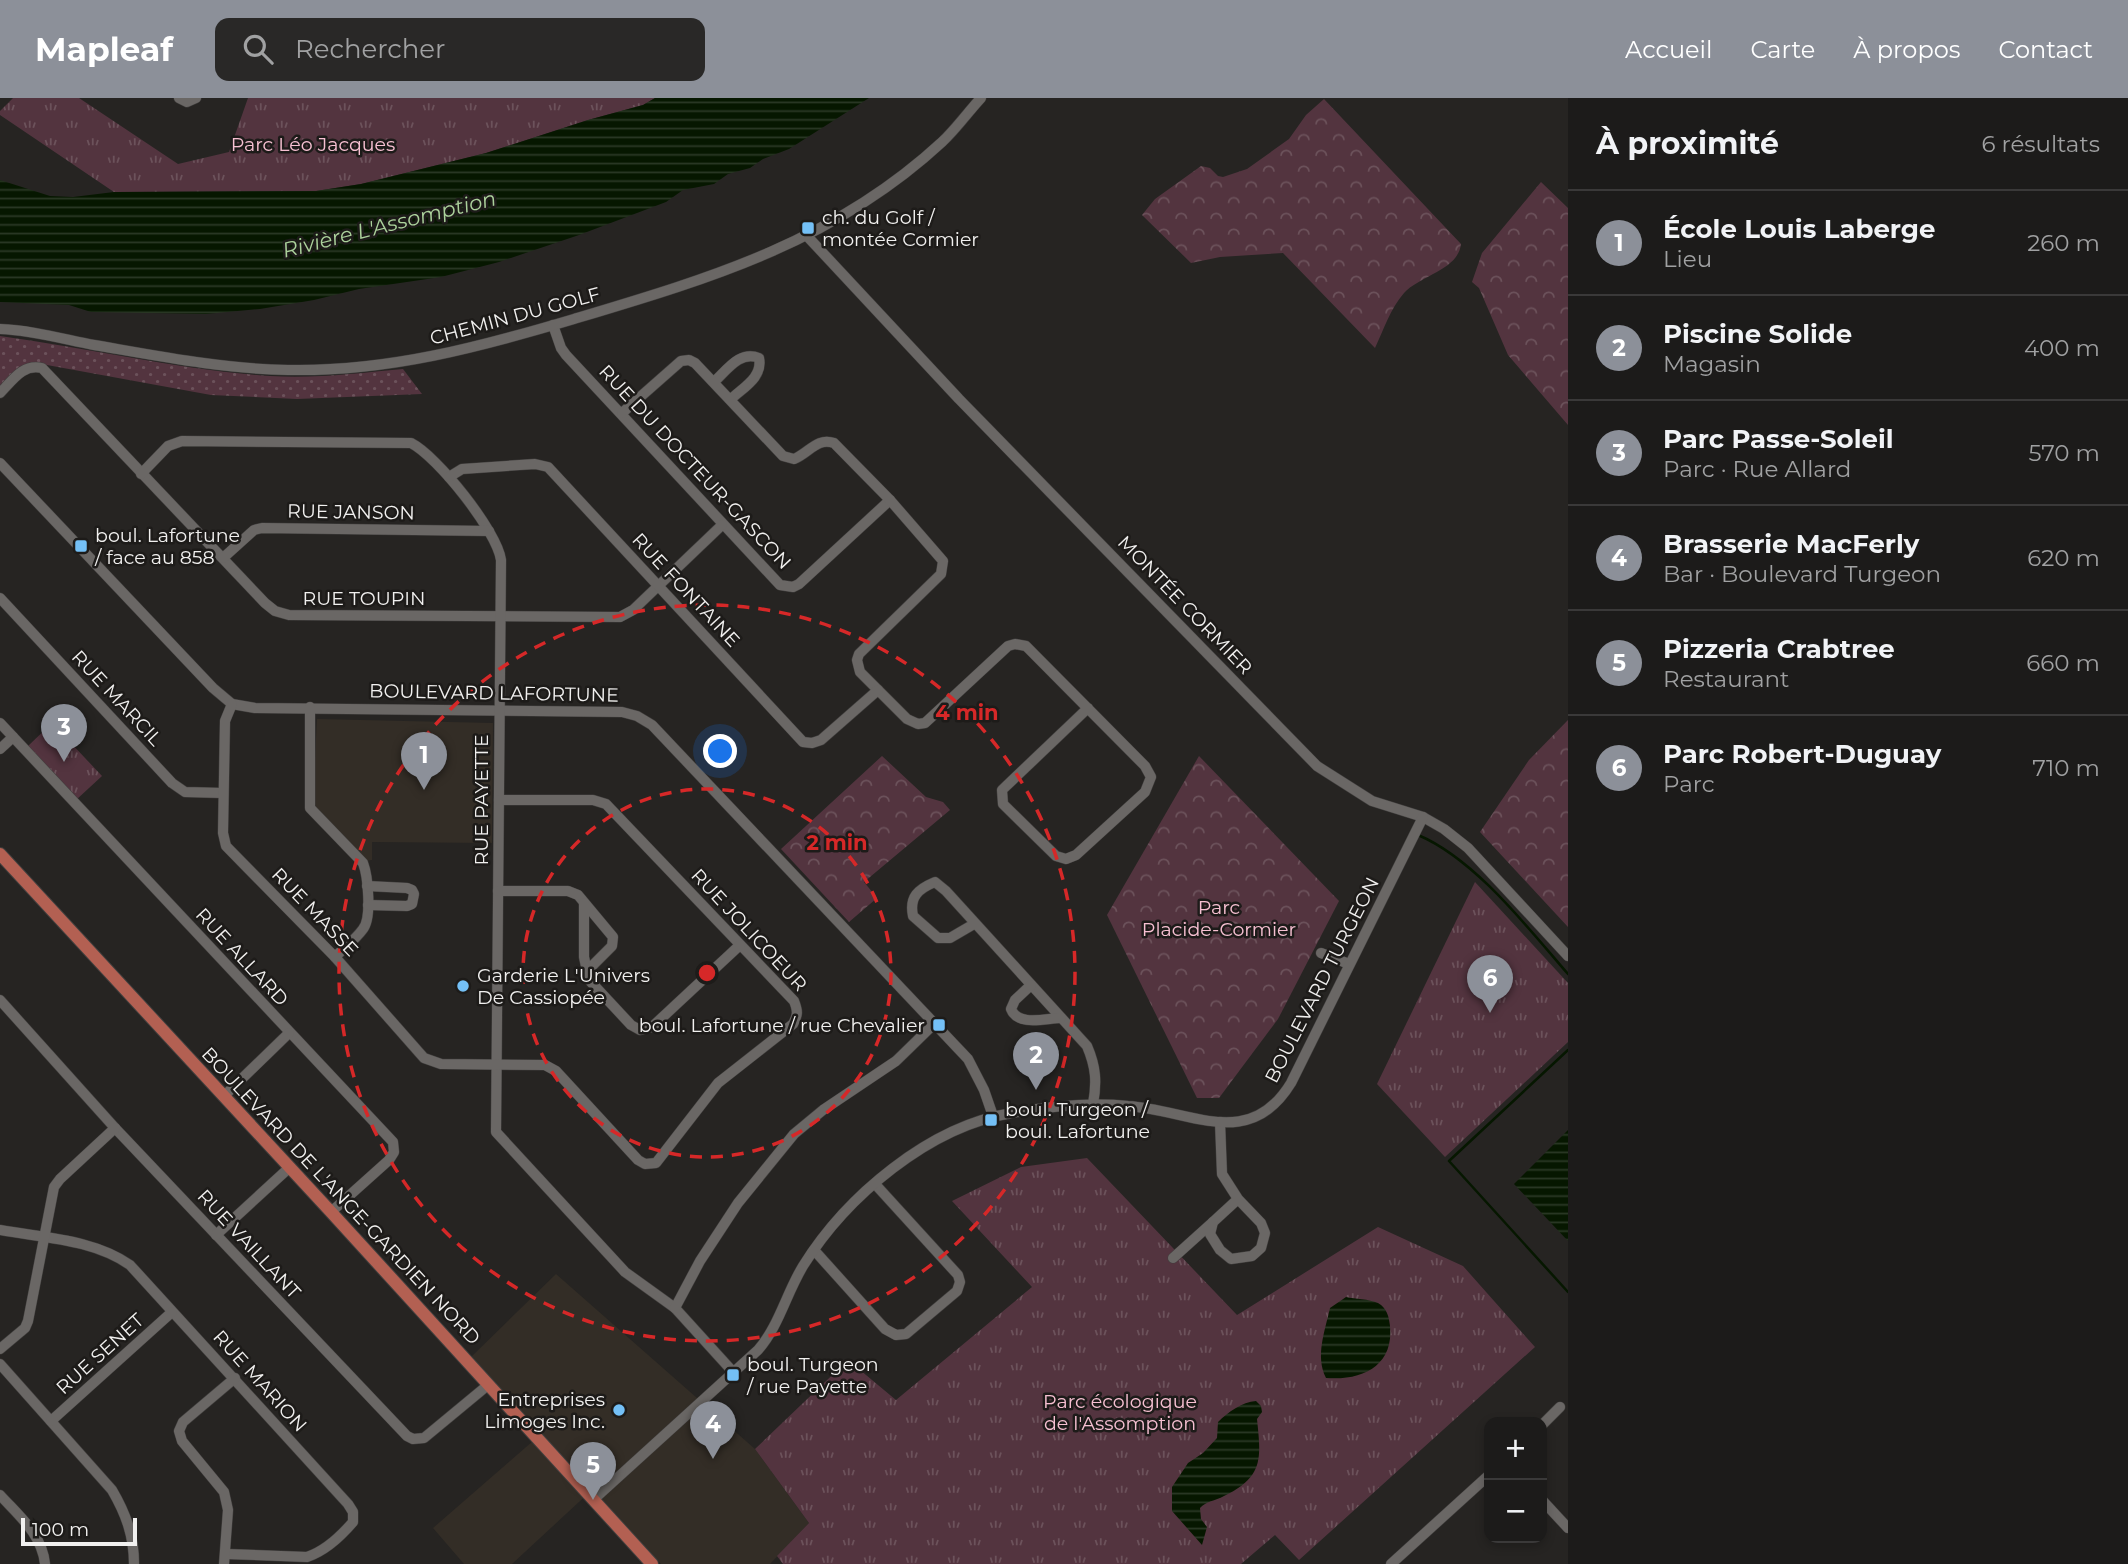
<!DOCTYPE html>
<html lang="fr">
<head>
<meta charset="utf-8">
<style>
  :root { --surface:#1c1b1a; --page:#292827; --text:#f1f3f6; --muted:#a0a1a2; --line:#3a3939; --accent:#8c9099 }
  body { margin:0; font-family:Montserrat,sans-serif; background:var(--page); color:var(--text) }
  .controls { position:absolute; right:21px; bottom:21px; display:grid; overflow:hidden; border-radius:14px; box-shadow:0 4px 10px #0003 }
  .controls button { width:63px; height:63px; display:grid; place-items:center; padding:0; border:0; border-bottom:2px solid var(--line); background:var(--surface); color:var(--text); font:35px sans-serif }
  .scale { position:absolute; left:21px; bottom:18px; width:116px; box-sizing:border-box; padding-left:7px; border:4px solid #f1f0ef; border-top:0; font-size:19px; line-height:24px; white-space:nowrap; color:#f1f0ef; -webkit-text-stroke:5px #1d1b19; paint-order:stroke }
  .you { position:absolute; left:721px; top:654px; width:24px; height:24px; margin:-18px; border:5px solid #fff; border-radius:50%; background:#1a73e8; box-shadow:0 0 0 10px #1a73e833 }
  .badge { display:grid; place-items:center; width:46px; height:46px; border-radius:50%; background:var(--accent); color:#fff; font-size:23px; font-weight:700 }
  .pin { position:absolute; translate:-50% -58px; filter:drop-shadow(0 2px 4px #0008) }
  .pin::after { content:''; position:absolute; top:37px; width:24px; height:21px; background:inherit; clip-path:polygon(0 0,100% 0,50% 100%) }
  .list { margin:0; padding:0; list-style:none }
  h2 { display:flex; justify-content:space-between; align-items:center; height:91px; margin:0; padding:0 28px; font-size:30px }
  h2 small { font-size:23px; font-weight:400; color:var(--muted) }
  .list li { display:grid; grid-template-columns:46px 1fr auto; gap:21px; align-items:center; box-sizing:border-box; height:105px; padding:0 28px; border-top:2px solid var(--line) }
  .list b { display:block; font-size:26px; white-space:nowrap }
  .list p { margin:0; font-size:23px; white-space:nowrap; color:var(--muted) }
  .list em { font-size:23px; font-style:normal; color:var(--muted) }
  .icon { flex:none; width:38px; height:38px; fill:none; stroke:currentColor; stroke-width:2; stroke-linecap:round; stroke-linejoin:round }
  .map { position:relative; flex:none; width:1568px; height:1466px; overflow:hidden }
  header { display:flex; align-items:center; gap:42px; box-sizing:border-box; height:98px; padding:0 35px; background:var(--accent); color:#fff }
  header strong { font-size:33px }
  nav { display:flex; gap:38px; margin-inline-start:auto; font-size:24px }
  .search { width:490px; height:63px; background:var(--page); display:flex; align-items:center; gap:18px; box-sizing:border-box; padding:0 24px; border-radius:14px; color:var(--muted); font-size:26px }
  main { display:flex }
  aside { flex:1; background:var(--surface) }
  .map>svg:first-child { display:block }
</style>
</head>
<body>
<header>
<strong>Mapleaf</strong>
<div class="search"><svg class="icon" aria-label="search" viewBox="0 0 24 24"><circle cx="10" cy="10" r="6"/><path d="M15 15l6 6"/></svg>Rechercher</div>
<nav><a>Accueil</a><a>Carte</a><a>À propos</a><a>Contact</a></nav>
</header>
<main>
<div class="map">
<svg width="1568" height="1466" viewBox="0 0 1568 1466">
  <defs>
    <pattern id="grass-dots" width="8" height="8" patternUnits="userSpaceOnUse" patternTransform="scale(1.75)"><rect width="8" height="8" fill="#53343f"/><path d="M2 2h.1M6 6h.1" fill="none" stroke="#6c525b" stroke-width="1.8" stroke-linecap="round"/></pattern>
    <pattern id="forest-crowns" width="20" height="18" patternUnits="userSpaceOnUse" patternTransform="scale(1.75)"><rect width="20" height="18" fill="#53343f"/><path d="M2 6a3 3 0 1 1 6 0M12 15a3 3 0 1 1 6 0" fill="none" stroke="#6c525b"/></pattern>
    <pattern id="park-tufts" width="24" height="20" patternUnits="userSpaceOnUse" patternTransform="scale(1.75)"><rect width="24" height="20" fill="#53343f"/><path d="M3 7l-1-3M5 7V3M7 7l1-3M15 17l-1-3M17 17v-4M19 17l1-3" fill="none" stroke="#6c525b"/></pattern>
    <pattern id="water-rules" width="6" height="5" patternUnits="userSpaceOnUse" patternTransform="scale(1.75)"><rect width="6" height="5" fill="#061700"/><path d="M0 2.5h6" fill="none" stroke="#2b3926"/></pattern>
  </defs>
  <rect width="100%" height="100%" fill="#262422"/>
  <!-- built -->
  <g fill="#332d26">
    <path d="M317 621 493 625 492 745 372 744V762L365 763 315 708 313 698Z"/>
    <path d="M556 1176 755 1351 809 1425 770 1466H661L593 1391 512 1466H464L433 1430 541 1336 471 1259Z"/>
  </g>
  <!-- grass -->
  <path fill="url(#grass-dots)" d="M0 238C90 250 179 272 270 278 314 281 359 275 403 271L422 296 297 301 211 297 36 265 0 291Z"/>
  <!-- forest -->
  <g fill="url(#forest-crowns)">
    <path d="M1324 1 1461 146C1458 172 1421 177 1404 195 1390 211 1384 231 1375 250L1283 155 1220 159 1191 165 1142 117 1155 101 1201 68 1210 70 1218 78 1223 79 1247 71 1289 41 1306 17Z"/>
    <path d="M1541 84 1568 110V327L1508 257 1479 190 1472 184 1482 155Z"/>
    <path d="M1568 622V829L1480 734 1529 662Z"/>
    <path d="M882 658 926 699 943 704 950 712 864 784 877 800 849 824 781 751Z"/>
    <path d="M1199 658 1339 803 1278 921 1219 1000H1197L1107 817Z"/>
  </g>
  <!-- park -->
  <g fill="url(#park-tufts)">
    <path d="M13 0H79L178 66 229 54 248 0H655L643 7 588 22 486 55 361 86 316 93 114 94 0 17V13Z"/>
    <path d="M52 625 102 678 76 702 27 649Z"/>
    <path d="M1475 784 1568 885V944L1445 1059 1377 986Z"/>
    <path d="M1087 1060 1237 1217 1378 1129 1463 1168 1535 1249 1299 1462 1275 1437 1241 1466H783L777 1458 809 1425 755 1351 848 1262 896 1302 1032 1189 952 1103 1021 1069Z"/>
  </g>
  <!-- water -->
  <g fill="url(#water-rules)">
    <path d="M655 0H869L789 51 763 61 750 70 728 76 714 86 683 92 666 104 579 137 499 164 441 179 359 191 314 202 260 211 206 216 91 214 69 207 0 204V82L50 98 73 99 114 94 316 93 361 86 486 55 588 22 643 7Z"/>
    <path d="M1568 1032V1143L1514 1086Z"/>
    <path d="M1346 1199C1355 1201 1369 1201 1378 1205 1387 1210 1389 1219 1390 1228 1394 1268 1362 1283 1326 1280 1315 1258 1325 1233 1330 1210Z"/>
    <path d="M1256 1303 1261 1308 1262 1314 1257 1321C1261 1360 1264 1379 1224 1398 1215 1403 1206 1403 1200 1410L1201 1421 1207 1429 1202 1447 1172 1413V1389L1188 1365 1203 1355 1217 1340 1218 1324C1228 1314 1242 1304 1256 1303Z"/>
  </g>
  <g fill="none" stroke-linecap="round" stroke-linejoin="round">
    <!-- stream -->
    <g stroke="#061700" stroke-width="2.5">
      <path d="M1418 737C1475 761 1528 830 1568 876"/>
      <path d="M1568 952 1449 1063 1568 1194"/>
    </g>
    <!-- minor casing -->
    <g stroke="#413f3e" stroke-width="11">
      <g id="minor">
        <path d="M179 0 187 4 196 0"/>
        <path d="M807 138 959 301 1317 668 1372 703 1423 719 1444 731 1468 750 1568 858"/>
        <path d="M553 227 561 250 566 257 780 487 793 489 799 486 890 402"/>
        <path d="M0 231C31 232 63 241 94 247 158 258 223 271 288 272 387 274 480 249 574 221 711 180 834 144 942 44 956 31 968 14 981 0"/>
        <path d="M714 284C727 272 740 252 759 260 763 279 744 289 731 301"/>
        <path d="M0 295C12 283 23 265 42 270L265 505 275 513 289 517 620 519 633 512 722 427"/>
        <path d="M622 315 681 263 689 262 695 265 783 358 794 361C809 355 817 339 834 345L890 402 943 463 941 476 859 556 857 562 860 574 907 621 918 626 925 625 1008 548 1015 546 1026 548 1145 668 1151 679 1145 694 1076 757 1066 761 1056 758 1003 706 1002 692 1088 610"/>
        <path d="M0 365 213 590 232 606 255 610 622 614 637 618 652 627 968 961 984 992 993 1018"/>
        <path d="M141 376 168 348 182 343 411 345C437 358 497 433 501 462L496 1034 625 1174 675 1210 734 1275"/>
        <path d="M449 379 462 371 535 366 548 369 803 644 812 645 821 642 878 592"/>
        <path d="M223 460 254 432 262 430 489 433"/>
        <path d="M0 500 172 685 185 694 223 695"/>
        <path d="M232 606 225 623 223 735 226 748 335 859 424 960 441 966 545 967 556 973 638 1062 645 1066 656 1065 718 985 793 926C798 917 798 913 794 903L606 706 593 702H499"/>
        <path d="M310 609V710L363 765C368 778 372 820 363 831 356 841 344 850 335 859"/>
        <path d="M0 625 393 1044 394 1054 389 1062 331 1114"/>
        <path d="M0 651 13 639"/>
        <path d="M367 788 407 790 412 792 414 796 412 806 407 808 368 807"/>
        <path d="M498 793H568L578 797 613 839 612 848 587 873 590 883 631 927 640 932 652 929 740 847"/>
        <path d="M584 805V859L587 873"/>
        <path d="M974 826 950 840H938L913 818C909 799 918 791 935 784L946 793 1087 948C1096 969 1097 984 1093 1006"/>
        <path d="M1321 855 1349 866"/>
        <path d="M1031 887 1015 902 1011 911C1018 929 1047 920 1061 920"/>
        <path d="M0 902 115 1030 407 1338 413 1341 424 1340 488 1287"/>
        <path d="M224 998 289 935"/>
        <path d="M1220 1024 1222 1076 1238 1101 1261 1125 1265 1135 1261 1150 1252 1158 1231 1161 1220 1152 1210 1136 1213 1124 1238 1101"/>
        <path d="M0 1132C43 1140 93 1141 130 1167L348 1406 353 1414V1424C341 1438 325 1453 307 1459L226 1456"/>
        <path d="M216 1137 290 1069"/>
        <path d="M814 1152 885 1231 896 1237 906 1236 957 1193 960 1184 958 1177 875 1086"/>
        <path d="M1173 1160 1213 1124"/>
        <path d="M675 1210 700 1163 738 1105 794 1036 823 1012 896 963 934 926"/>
        <path d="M0 1251 25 1230 28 1223 54 1089 60 1081 115 1030"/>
        <path d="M0 1266 112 1392C126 1416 134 1438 134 1466"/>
        <path d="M51 1323 172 1214"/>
        <path d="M1542 1327 1560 1309"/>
        <path d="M0 1397C19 1418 42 1436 45 1466"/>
        <path d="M593 1402 758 1252C779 1228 786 1196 803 1168 846 1099 929 1028 1012 1015 1051 1008 1088 1004 1128 1008 1190 1012 1249 1054 1291 985L1423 719"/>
        <path d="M1542 1402 1568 1430"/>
        <path d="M224 1466 228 1412 224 1394 182 1343 179 1333 183 1324 235 1280"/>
        <path d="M1391 1466 1489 1377"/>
      </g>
    </g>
    <!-- major casing -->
    <g stroke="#413f3e" stroke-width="14">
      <path id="major" d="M0 756 331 1114 652 1466"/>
    </g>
    <!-- minor -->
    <use href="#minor" stroke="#6a6765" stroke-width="10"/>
    <!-- major -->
    <use href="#major" stroke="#b36052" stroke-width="12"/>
  </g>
  <!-- distance rings -->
  <g fill="none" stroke="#d62828" stroke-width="3.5" stroke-dasharray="12 9">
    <circle cx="707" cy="875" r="184"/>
    <circle cx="707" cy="875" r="368"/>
  </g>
  <!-- markers -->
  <g fill="#74c0f6" stroke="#1d1b19" stroke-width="2.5">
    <rect x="801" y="123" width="14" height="14" rx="3.5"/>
    <rect x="74" y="441" width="14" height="14" rx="3.5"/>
    <circle cx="463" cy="888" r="7"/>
    <rect x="932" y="920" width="14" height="14" rx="3.5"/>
    <rect x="984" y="1015" width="14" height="14" rx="3.5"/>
    <rect x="726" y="1270" width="14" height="14" rx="3.5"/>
    <circle cx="619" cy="1312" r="7"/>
  </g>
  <g text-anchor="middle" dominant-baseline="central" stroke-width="5" stroke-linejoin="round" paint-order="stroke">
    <!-- park labels -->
    <g font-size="19" fill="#f7c0d2" stroke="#1d1b19">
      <text x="313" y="46">Parc Léo Jacques</text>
      <text x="1219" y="809">Parc<tspan x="1219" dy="22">Placide-Cormier</tspan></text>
      <text x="1120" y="1303">Parc écologique<tspan x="1120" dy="22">de l'Assomption</tspan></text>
    </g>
    <!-- poi labels -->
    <g font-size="19" fill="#f1f0ef" stroke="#1d1b19" text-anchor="start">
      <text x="822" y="119">ch. du Golf /<tspan x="822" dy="22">montée Cormier</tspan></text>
      <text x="95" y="437">boul. Lafortune<tspan x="95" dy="22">/ face au 858</tspan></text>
      <text x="477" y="877">Garderie L'Univers<tspan x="477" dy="22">De Cassiopée</tspan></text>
      <text x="925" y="927" text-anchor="end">boul. Lafortune / rue Chevalier</text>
      <text x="1005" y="1011">boul. Turgeon /<tspan x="1005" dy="22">boul. Lafortune</tspan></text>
      <text x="747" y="1266">boul. Turgeon<tspan x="747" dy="22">/ rue Payette</tspan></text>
      <text x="605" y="1301" text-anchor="end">Entreprises<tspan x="605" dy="22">Limoges Inc.</tspan></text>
    </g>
    <!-- street labels -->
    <g font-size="19" fill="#f1f0ef" stroke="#1d1b19">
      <text transform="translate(515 218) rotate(-15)">CHEMIN DU GOLF</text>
      <text transform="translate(695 369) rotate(47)">RUE DU DOCTEUR-GASCON</text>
      <text transform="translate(351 414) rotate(1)">RUE JANSON</text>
      <text transform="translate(686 492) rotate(47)">RUE FONTAINE</text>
      <text x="364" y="500">RUE TOUPIN</text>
      <text transform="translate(1185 507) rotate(46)">MONTÉE CORMIER</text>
      <text transform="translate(494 595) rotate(1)">BOULEVARD LAFORTUNE</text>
      <text transform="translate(117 600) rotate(47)">RUE MARCIL</text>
      <text transform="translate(481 702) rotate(-90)">RUE PAYETTE</text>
      <text transform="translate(315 814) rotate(46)">RUE MASSE</text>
      <text transform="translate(749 832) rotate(47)">RUE JOLICOEUR</text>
      <text transform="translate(242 859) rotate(47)">RUE ALLARD</text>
      <text transform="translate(1322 882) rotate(-63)">BOULEVARD TURGEON</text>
      <text transform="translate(341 1098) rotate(47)">BOULEVARD DE L'ANGE-GARDIEN NORD</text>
      <text transform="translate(249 1146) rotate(47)">RUE VAILLANT</text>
      <text transform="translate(100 1256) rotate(-42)">RUE SENET</text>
      <text transform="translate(260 1283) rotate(48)">RUE MARION</text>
    </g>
    <!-- water labels -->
    <g font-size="21" font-style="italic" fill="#acd29c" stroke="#1d1b19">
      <text transform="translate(389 126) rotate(-14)">Rivière L'Assomption</text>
    </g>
  </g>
  <circle cx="707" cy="875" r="10" fill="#d62828" stroke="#1d1b19" stroke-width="3.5"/>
  <g font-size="21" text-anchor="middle" font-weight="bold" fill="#d62828" stroke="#1d1b19" stroke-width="5" stroke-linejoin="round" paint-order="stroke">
    <text x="967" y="622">4 min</text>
    <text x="837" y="752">2 min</text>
  </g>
</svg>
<div class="controls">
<button>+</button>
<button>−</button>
</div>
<div class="scale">100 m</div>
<div class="you"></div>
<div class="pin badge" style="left:424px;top:692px">1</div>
<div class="pin badge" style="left:1036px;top:992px">2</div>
<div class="pin badge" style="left:64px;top:664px">3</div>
<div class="pin badge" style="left:713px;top:1361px">4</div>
<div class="pin badge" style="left:593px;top:1402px">5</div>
<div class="pin badge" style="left:1490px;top:915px">6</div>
</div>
<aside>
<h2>À proximité<small>6 résultats</small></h2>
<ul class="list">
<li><span class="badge">1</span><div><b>École Louis Laberge</b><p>Lieu</p></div><em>260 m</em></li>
<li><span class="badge">2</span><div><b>Piscine Solide</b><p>Magasin</p></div><em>400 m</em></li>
<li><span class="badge">3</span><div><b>Parc Passe-Soleil</b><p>Parc · Rue Allard</p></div><em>570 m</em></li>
<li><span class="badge">4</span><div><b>Brasserie MacFerly</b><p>Bar · Boulevard Turgeon</p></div><em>620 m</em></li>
<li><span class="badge">5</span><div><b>Pizzeria Crabtree</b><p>Restaurant</p></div><em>660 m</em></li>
<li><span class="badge">6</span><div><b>Parc Robert-Duguay</b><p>Parc</p></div><em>710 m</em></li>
</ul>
</aside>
</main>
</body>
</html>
